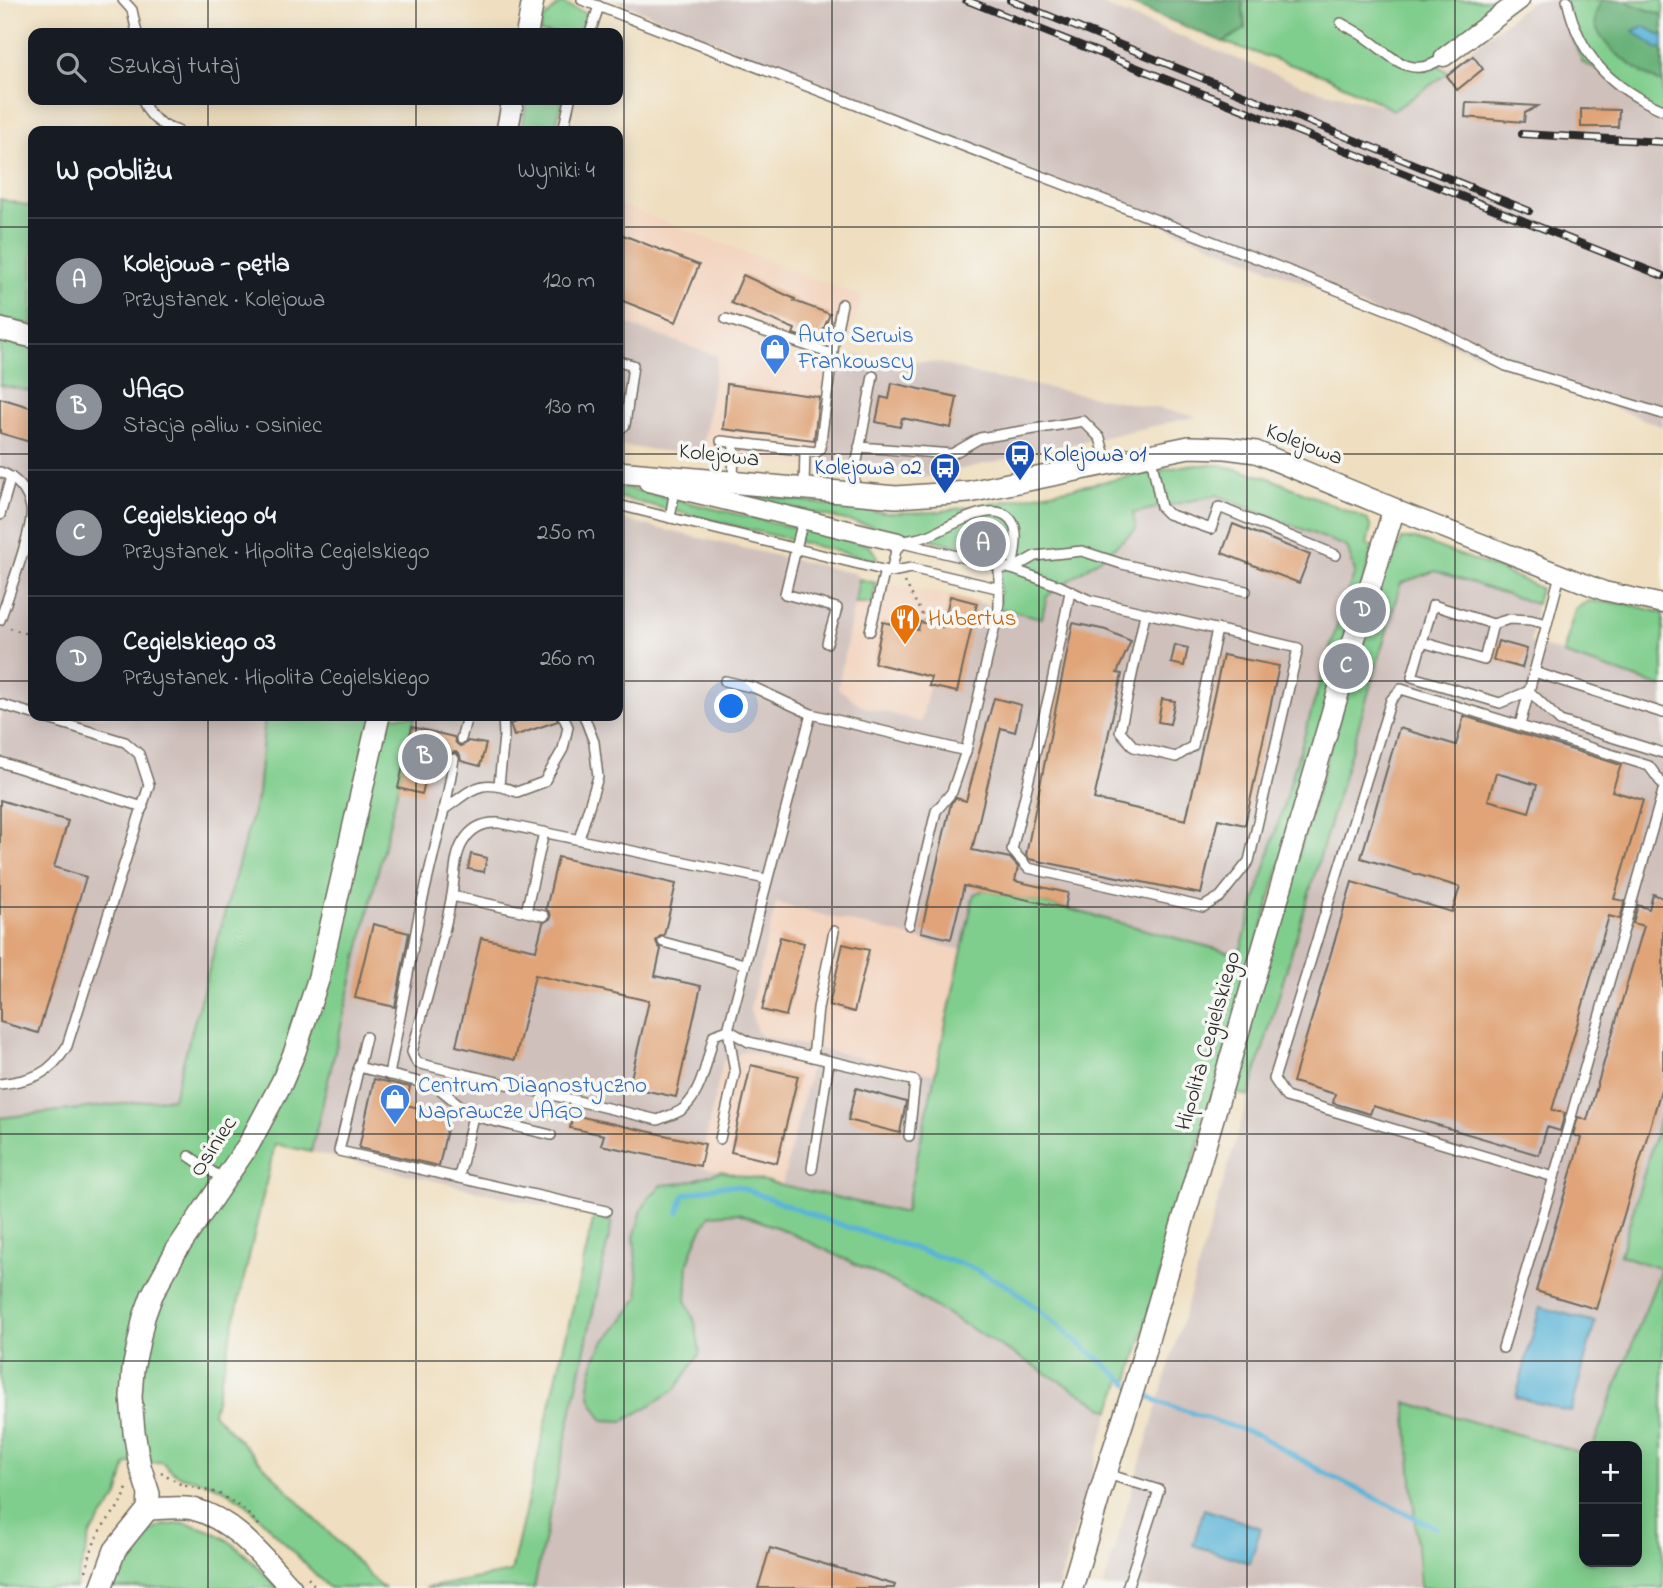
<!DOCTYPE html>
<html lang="pl">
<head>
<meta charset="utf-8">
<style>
  :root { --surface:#171b24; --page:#242831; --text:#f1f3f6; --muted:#9ea1a6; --line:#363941; --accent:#8c9099 }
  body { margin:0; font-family:"Indie Flower",sans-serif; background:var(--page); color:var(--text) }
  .controls { position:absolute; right:21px; bottom:21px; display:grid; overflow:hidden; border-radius:14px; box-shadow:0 4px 18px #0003 }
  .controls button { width:63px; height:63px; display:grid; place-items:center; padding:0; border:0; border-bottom:2px solid var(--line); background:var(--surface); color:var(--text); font:35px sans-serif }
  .you { position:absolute; left:732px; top:707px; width:24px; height:24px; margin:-18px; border:5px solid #fff; border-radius:50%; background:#1a73e8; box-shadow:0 0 0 10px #1a73e833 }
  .badge { display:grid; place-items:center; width:46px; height:46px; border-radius:50%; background:var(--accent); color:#fff; font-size:23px; font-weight:700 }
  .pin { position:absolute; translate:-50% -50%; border:4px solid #fff; box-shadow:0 2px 7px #0006 }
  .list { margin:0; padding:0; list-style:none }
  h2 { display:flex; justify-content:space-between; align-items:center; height:91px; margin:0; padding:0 28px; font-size:30px }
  h2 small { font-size:23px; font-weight:400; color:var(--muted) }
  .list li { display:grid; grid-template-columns:46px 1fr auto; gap:21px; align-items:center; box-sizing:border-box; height:126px; padding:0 28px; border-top:2px solid var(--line) }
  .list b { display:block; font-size:26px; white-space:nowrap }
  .list p { margin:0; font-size:23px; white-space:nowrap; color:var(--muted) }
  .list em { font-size:23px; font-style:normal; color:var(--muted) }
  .icon { flex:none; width:38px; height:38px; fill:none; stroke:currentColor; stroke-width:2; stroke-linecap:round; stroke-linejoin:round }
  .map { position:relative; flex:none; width:1663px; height:1588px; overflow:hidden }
  .search { position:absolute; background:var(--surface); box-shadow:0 4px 18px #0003; left:28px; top:28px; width:595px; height:77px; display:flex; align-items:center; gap:18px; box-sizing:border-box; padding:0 24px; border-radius:14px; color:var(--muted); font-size:26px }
  .panel { position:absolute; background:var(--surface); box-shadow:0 4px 18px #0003; left:28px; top:126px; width:595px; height:595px; border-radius:14px }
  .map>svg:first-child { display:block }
</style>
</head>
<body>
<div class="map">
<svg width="1663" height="1588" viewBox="0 0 1663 1588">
  <rect width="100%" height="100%" fill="#f6f6f2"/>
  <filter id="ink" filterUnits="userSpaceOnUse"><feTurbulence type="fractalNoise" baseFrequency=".0143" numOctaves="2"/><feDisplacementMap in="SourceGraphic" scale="14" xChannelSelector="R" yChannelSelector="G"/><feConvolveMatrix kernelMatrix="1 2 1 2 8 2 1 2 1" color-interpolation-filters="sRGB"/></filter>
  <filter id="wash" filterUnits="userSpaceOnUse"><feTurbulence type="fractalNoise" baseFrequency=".00686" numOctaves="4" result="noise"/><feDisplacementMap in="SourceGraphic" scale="28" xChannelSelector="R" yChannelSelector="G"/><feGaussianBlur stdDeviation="1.57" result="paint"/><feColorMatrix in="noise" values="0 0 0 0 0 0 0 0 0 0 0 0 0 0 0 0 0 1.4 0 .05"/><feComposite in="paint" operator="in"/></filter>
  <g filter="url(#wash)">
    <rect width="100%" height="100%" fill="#efdfc0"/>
    <!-- built -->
    <g fill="#f3d4bf">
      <path d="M618 204 863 297 830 394 822 468 702 455 716 356 618 321Z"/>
      <path d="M859 579 950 596 922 723 862 706 838 688Z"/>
      <path d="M775 903 962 950 934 1074 762 1036 757 1031 750 1009Z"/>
      <path d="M746 1051 811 1067 782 1185 700 1166 723 1061Z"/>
    </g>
    <!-- industrial -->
    <g fill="#cfc0bb" fill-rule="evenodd">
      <path d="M615 0H1089L1313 89 1395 109 1533 0H1562L1603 71 1639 106 1663 116V427L1506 366Z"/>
      <path d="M618 321 717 356 702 455 618 446Z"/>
      <path d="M842 355 940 363 978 375 1198 416 922 478 822 468 829 391Z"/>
      <path d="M0 385 33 392V716H265L258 794 173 1099 0 1118Z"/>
      <path d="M1217 495 1347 548 1355 572 1343 605 1239 956 1065 908 985 891 962 950 776 903 750 1009 757 1031 762 1036 934 1074 893 1282 1110 1411 1058 1588H534L612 1222 311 1152 415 716H618V519L856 574 859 579 838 688 862 706 921 722 950 596 1042 618 1047 596 1133 513ZM746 1051 811 1067 782 1185 700 1166 723 1061Z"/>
      <path d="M1435 571 1536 604 1535 621 1530 642 1663 686V1109L1620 1254 1662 1269 1593 1446H1584V1454L1514 1432 1470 1423 1406 1403 1418 1588H1103L1401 583Z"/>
    </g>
    <!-- green -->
    <g fill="#80ce8d" stroke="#567c5c" stroke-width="2">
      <path d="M1242 0H1505L1432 59 1448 73 1394 110 1325 76 1223 42 1245 29Z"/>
      <path d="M1562 0H1663V116L1639 106 1603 71 1583 63 1565 24 1569 9Z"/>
      <path d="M560 3 588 14 582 33H540L542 21Z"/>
      <path d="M527 100H563L554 131H521Z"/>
      <path d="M0 199 33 207V325L0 318Z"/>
      <path d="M0 341 33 348V392L0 385Z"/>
      <path d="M1188 465H1221L1269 478 1367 519 1371 528 1367 544 1373 548 1341 657H1337L1335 663 1339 665 1128 1384 1122 1380 1110 1411 893 1282 784 1230 738 1213 710 1215 697 1238 688 1263 686 1300 695 1322 700 1353 675 1390 624 1421 603 1420 591 1400 589 1385 595 1358 602 1344 618 1326 639 1297 634 1237 642 1210 649 1197 662 1185 684 1183 721 1171 905 1213 974 894 984 890 1065 908 1239 955 1343 605 1355 572 1347 547 1217 495 1133 513 1136 529 1101 558 1047 596 1042 618 999 608 1000 555 747 498 752 494 886 513 934 512 996 503Z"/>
      <path d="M618 486 868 545 877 555 876 561 618 497Z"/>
      <path d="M1402 539H1416L1498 569 1540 588 1536 604 1435 571 1401 583 1249 1096 1229 1091 1369 615H1373L1375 608 1371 607 1389 550 1397 552Z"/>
      <path d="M859 579 876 583 872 604 855 603Z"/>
      <path d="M1589 601 1628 604 1663 613V687L1563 654 1575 609Z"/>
      <path d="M265 716H415L311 1152 275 1144 213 1413 380 1586 386 1588H329L245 1503C234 1495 224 1488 211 1484 190 1477 178 1480 162 1462L130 1463 126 1465 118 1496 91 1533 75 1588H0V1118L173 1098 258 794Z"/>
      <path d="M1663 1109V1588H1420L1406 1402C1465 1421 1525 1435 1584 1454V1562H1637V1446H1593L1661 1269 1620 1255Z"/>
      <path d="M594 1217 612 1222 534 1588H425L511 1572Z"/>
      <path d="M184 1523C232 1533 245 1555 278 1588H112L129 1547 161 1526Z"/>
    </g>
    <!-- forest -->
    <g fill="#68b178" stroke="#4a6e52" stroke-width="2">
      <path d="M1121 0H1242L1245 29 1223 42Z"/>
      <path d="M1602 0H1626L1632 4 1663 15V84C1642 74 1597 46 1595 21 1594 13 1599 7 1602 0Z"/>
    </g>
    <!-- water -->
    <g fill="#59b4d7" stroke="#427081" stroke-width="2">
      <path d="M1643 26 1663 36V49L1656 48 1633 31Z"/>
      <path d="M1540 1307 1595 1322 1571 1412 1516 1397Z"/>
      <path d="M1204 1509 1261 1528 1250 1563 1193 1545Z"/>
    </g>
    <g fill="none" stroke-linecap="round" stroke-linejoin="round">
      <!-- stream -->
      <g stroke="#59b4d7" stroke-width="5">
        <path d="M678 1213 684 1195 718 1186H737L820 1218 968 1266 1012 1288 1129 1384"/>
        <path d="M1138 1389 1159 1402 1258 1435 1323 1472 1436 1528"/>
      </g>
    </g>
    <g id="blocks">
      <!-- building -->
      <g fill="#e0a478" fill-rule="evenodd">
        <path d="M1473 56 1483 69 1457 90 1447 76Z"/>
        <path d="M1466 102 1538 106 1525 113 1524 122 1465 117Z"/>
        <path d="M1581 109 1619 110 1618 127H1581Z"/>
        <path d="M618 233 699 265 676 322 618 299Z"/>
        <path d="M743 275 795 299 794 301 830 314 818 342 793 334 795 329 731 303Z"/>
        <path d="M892 383 957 397 951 428 902 418 900 427 876 422 881 397 889 399Z"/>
        <path d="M727 384 819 397 814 440 723 429Z"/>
        <path d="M0 398 33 408V443L0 433Z"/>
        <path d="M1233 524 1310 555 1299 583 1222 553Z"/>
        <path d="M950 596 977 603 957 692 929 686 931 677 874 663 883 622 918 630 920 622 943 627Z"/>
        <path d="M1073 623 1106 630 1131 641 1117 673 1122 674 1094 799 1186 820 1223 655 1279 666 1245 825 1218 819 1201 894 1029 859 1026 855Z"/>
        <path d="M1498 641 1527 649 1522 668 1493 660Z"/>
        <path d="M1175 645 1188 648 1184 666 1171 663Z"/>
        <path d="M994 698 1021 705 1015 732 1001 728 972 850 1010 858 1018 867 1015 881 1068 893 1065 908 964 886 951 939 921 932 951 803 956 798 966 801Z"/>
        <path d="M1162 699 1175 701 1170 724 1158 722Z"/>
        <path d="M533 716H556L558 721 514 736 510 724Z"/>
        <path d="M1464 716 1621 765 1612 791 1643 800 1614 899 1625 901 1620 919 1609 916 1552 1110 1565 1113 1560 1131 1547 1127 1539 1155 1373 1106 1370 1114 1333 1103 1335 1094 1293 1082 1352 882 1452 912 1460 887 1361 858 1399 728 1456 745ZM1496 773 1537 785 1529 812 1488 800Z"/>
        <path d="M412 727 454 737 456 743 460 746 465 744 468 741 486 744 480 766 461 761 460 756 456 752 451 753 447 757 432 753 422 794 398 788Z"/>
        <path d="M0 800 68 821 54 867 86 877 38 1033 0 1022Z"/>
        <path d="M471 854 487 858 484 872 468 869Z"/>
        <path d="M558 857 676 884 664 935 659 937 656 941 658 946 661 949 655 976 701 986 676 1097 629 1087 649 1001 535 975 515 1060 456 1046 481 938 536 950 543 923 551 918 550 913 546 909Z"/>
        <path d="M1653 894 1663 898V1083L1596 1309 1536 1291 1581 1138 1573 1135 1578 1117 1587 1120 1644 926 1633 923 1638 905 1649 909Z"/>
        <path d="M373 924 409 933 395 1007 355 998Z"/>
        <path d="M780 937 804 943 786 1016 762 1010Z"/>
        <path d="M843 944 869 950 854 1012 829 1005Z"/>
        <path d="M751 1065 798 1076 777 1163 731 1152Z"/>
        <path d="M374 1079 410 1087 406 1105 450 1115 439 1166 359 1148Z"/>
        <path d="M856 1088 906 1102 900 1133 848 1120Z"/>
        <path d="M573 1115 705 1144 700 1166 601 1145 604 1135 570 1128Z"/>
        <path d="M770 1548 895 1585 894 1588H758Z"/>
      </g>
    </g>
  </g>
  <g filter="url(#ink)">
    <use href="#blocks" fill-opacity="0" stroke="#706a5f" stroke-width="2"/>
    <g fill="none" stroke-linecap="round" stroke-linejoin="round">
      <!-- service casing -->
      <g stroke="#706a5f" stroke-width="12">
        <g id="service">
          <path d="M123 0 132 10 137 33"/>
          <path d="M582 0 1269 263 1433 328 1506 366 1663 414"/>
          <path d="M1567 0C1579 56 1611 88 1663 110"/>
          <path d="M1341 23C1350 28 1358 32 1366 38 1392 56 1411 82 1444 57"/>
          <path d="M590 33 599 6"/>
          <path d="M143 100C148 117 162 126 178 131"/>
          <path d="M563 131 570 100"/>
          <path d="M726 319 832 354"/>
          <path d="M618 361 633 365 625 425 618 431"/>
          <path d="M721 441 817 452 820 448 834 343 842 304"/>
          <path d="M859 447 952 454 980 438 1083 421 1100 438 1107 463"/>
          <path d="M1151 456 1161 507 1168 514 1211 529 1219 507 1336 555"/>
          <path d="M0 472C16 477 28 491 31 508 35 526 7 599 0 620"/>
          <path d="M733 483 734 443"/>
          <path d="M804 487 805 451"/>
          <path d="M853 495 855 472 873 376"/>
          <path d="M618 505 891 572 898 542"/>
          <path d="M0 515 11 477"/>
          <path d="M670 518 675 489"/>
          <path d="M803 520 785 594 837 608 827 643"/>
          <path d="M1012 569C1014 557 1019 536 1014 525 1000 494 952 526 930 535 920 539 908 540 898 542L1012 569 1060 586 1089 600 1298 648 1249 861 1220 897 1203 907 1028 868 1012 850 1051 687 1070 592"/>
          <path d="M1012 569 1035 556 1082 551 1122 564 1246 591"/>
          <path d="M891 572 911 568 997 588"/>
          <path d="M1145 614 1120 731 1134 747 1176 757 1193 746 1217 629"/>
          <path d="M1493 624 1484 660 1422 642 1433 605 1493 624 1510 619 1531 620 1547 624"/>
          <path d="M870 631 885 570"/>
          <path d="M1422 642 1412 677 1500 703 1529 691 1560 721 1663 753"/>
          <path d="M1534 672 1663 713"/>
          <path d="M725 681 755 688 811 714 966 751"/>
          <path d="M0 704 33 714"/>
          <path d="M1520 725 1560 575"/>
          <path d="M461 739 467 716"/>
          <path d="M0 762 143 807"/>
          <path d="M499 785 504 736 503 716"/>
          <path d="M443 810C474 789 479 777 517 792L544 782 563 749 568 727 563 716"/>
          <path d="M579 839 598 777 594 742 584 716"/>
          <path d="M766 879 499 823C483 822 471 828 463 842 454 856 455 878 452 895 442 947 426 1000 412 1052L417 1063 658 1120C666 1116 678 1114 684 1108 703 1091 707 1058 714 1035L728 1030 811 714"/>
          <path d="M452 896 544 916"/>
          <path d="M526 912 544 832"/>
          <path d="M909 925 936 811 952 792 966 751 999 608V566"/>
          <path d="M663 942 744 964"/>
          <path d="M728 1030 749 1042 915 1081 909 1136"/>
          <path d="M366 1037 339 1151 606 1211"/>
          <path d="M813 1057 818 1008 834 931"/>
          <path d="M358 1067 436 1086 473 1116 459 1177"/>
          <path d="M389 1075 419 915 447 797 454 759"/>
          <path d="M0 1084C32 1080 50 1075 67 1046L149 785 139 754 125 742 38 716"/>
          <path d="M473 1116 551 1135"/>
          <path d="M720 1139 735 1072 728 1030"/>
          <path d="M189 1156 224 1180"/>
          <path d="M812 1169 829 1061"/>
          <path d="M1554 1177 1286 1097 1274 1079 1391 700 1401 689 1649 766 1663 785"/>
          <path d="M1503 1348 1554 1177 1663 791"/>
          <path d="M1107 1474 1159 1490 1127 1588"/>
        </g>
      </g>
      <!-- minor casing -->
      <g stroke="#706a5f" stroke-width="21">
        <g id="minor">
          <path d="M1444 57 1520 0"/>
          <path d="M648 482 898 542"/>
          <path d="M1394 509 1604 591 1663 604"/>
        </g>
      </g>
      <!-- tertiary casing -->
      <g stroke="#706a5f" stroke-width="24">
        <g id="tertiary">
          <path d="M527 33 533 0"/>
          <path d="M507 131 513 100"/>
          <path d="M0 329 33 337"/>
          <path d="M618 472 896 497 969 492 1189 447 1226 448 1256 452 1394 509 1346 666 1134 1387 1106 1473 1072 1588"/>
          <path d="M148 1509C163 1509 178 1506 193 1509 234 1519 264 1559 291 1588"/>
          <path d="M101 1588 115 1550 148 1509 149 1494 140 1466 134 1432 131 1397 133 1369 144 1317 152 1295 176 1251 249 1144 282 1082 295 1051 319 977 379 716"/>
        </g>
      </g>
      <!-- path -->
      <g stroke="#706a5f" stroke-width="2.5" stroke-dasharray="2 5" stroke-linecap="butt">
        <path d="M905 582 927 624"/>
        <path d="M10 628 33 636"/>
        <path d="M161 1472 182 1485 218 1493 242 1508 260 1526"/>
        <path d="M86 1571C90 1556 93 1542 101 1529 111 1514 124 1505 127 1487"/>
        <path d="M308 1578 317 1588"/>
      </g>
      <!-- service -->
      <use href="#service" stroke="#fff" stroke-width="9"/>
      <!-- minor -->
      <use href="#minor" stroke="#fff" stroke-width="18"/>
      <!-- tertiary -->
      <use href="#tertiary" stroke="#fff" stroke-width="21"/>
      <!-- rail casing -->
      <g stroke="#2b2b2b" stroke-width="8">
        <g id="rail">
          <path d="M966 0 1663 276"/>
          <path d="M1010 0 1529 211"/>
          <path d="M1522 134 1663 142"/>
        </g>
      </g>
      <!-- rail -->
      <use href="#rail" stroke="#f6f6f2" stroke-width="5" stroke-dasharray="16" stroke-linecap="butt"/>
    </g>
  </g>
  <!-- grid -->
  <path fill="none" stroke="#2b2b2b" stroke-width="2" stroke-opacity="0.55" d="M208 0V33M416 0V33M624 0V1588M832 0V1588M1039 0V1588M1247 0V1588M1455 0V1588M208 100V131M416 100V131M0 227H33M618 227H1663M0 454H33M618 454H1663M0 681H33M618 681H1663M208 716V1588M416 716V1588M0 907H1663M0 1134H1663M0 1361H1663"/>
  <!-- icons -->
  <defs>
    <g id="shop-pin" transform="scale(1.575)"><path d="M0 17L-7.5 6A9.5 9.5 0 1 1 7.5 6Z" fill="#3f7fe0" stroke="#f6f6f2"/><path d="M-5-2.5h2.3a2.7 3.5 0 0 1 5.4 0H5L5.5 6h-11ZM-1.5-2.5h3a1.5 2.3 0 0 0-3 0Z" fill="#fff"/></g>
    <g id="bus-pin" transform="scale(1.575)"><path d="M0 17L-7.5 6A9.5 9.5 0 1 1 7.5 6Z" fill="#1a4fb4" stroke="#f6f6f2"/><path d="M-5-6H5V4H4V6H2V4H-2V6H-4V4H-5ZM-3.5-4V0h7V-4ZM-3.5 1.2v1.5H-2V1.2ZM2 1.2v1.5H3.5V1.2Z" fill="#fff"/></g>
    <g id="restaurant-pin" transform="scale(1.575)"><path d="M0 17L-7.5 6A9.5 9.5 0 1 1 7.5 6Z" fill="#e8710a" stroke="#f6f6f2"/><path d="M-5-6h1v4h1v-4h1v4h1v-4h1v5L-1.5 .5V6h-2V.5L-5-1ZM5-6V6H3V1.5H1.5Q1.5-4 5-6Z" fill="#fff"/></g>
  </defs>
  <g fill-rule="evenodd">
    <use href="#shop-pin" x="775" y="349"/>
    <use href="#bus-pin" x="1020" y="455"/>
    <use href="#bus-pin" x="945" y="468"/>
    <use href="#restaurant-pin" x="905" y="619"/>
    <use href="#shop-pin" x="395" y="1099"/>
  </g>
  <g text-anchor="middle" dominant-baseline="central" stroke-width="7" stroke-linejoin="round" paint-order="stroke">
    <!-- shop labels -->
    <g font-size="23" fill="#366cbe" stroke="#f6f6f2" text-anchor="start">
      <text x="798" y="336">Auto Serwis<tspan x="798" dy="26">Frankowscy</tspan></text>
      <text x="418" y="1086">Centrum Diagnostyczno<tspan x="418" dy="26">Naprawcze JAGO</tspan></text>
    </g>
    <!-- street labels -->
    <g font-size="23" fill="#2b2b2b" stroke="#f6f6f2">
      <text transform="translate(1304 445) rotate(21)">Kolejowa</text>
      <text transform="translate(719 456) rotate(6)">Kolejowa</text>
      <text transform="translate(1209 1041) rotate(-74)">Hipolita Cegielskiego</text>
      <text transform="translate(214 1147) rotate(-57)">Osiniec</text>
    </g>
    <!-- transit labels -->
    <g font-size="23" fill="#164399" stroke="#f6f6f2" text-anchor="start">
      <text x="1043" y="455">Kolejowa 01</text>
      <text x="922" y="468" text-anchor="end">Kolejowa 02</text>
    </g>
    <!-- food labels -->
    <g font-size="23" fill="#c56008" stroke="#f6f6f2" text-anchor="start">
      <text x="928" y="619">Hubertus</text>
    </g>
  </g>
</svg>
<div class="controls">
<button>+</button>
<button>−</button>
</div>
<div class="you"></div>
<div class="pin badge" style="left:983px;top:544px">A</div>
<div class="pin badge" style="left:425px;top:757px">B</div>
<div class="pin badge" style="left:1346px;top:666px">C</div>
<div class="pin badge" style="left:1363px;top:610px">D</div>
<div class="search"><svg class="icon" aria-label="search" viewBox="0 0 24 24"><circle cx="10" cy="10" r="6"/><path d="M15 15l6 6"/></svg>Szukaj tutaj</div>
<section class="panel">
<h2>W pobliżu<small>Wyniki: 4</small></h2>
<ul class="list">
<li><span class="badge">A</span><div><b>Kolejowa - pętla</b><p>Przystanek · Kolejowa</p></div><em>120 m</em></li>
<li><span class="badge">B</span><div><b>JAGO</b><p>Stacja paliw · Osiniec</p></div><em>130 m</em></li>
<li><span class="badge">C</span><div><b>Cegielskiego 04</b><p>Przystanek · Hipolita Cegielskiego</p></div><em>250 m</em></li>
<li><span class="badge">D</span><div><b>Cegielskiego 03</b><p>Przystanek · Hipolita Cegielskiego</p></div><em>260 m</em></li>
</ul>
</section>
</div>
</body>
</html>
